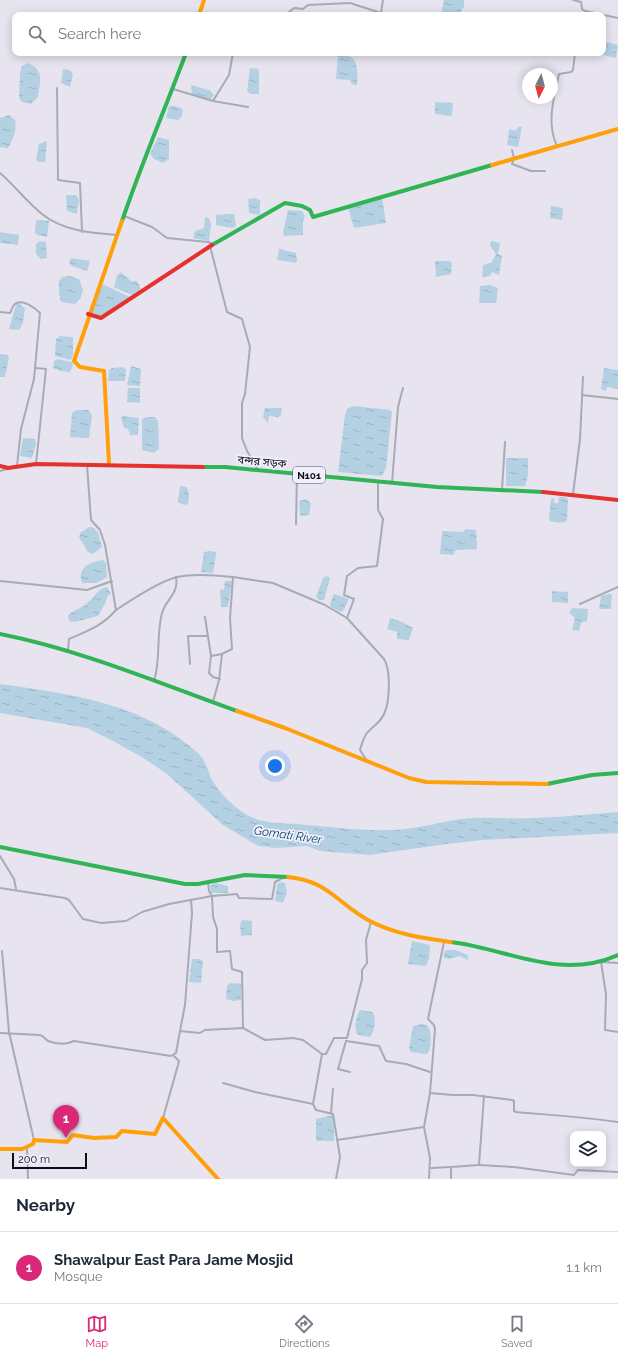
<!DOCTYPE html>
<html lang="en">
<head>
<meta charset="utf-8">
<style>
  :root { --surface:#fff; --page:#f2f2f3; --text:#1f2937; --muted:#747a83; --line:#e0e1e3; --accent:#db2777 }
  body { margin:0; font-family:Raleway,"Noto Sans Bengali",sans-serif; background:var(--page); color:var(--text) }
  .controls { position:absolute; right:12px; bottom:12px; display:grid; overflow:hidden; border-radius:8px; box-shadow:0 2px 10px #0003 }
  .controls button { width:36px; height:36px; display:grid; place-items:center; padding:0; border:0; border-bottom:1px solid var(--line); background:var(--surface); color:var(--text); font:20px sans-serif }
  .compass { position:absolute; left:522px; top:68px; width:36px; height:36px; border-radius:50%; background:var(--surface); box-shadow:0 2px 10px #0003; rotate:186deg }
  .scale { position:absolute; left:12px; bottom:10px; width:75px; box-sizing:border-box; padding-left:4px; border:2px solid #0f0d14; border-top:0; font-size:11px; line-height:14px; white-space:nowrap; color:#0f0d14; -webkit-text-stroke:3px #f1eefe; paint-order:stroke }
  .you { position:absolute; left:275px; top:766px; width:14px; height:14px; margin:-10px; border:3px solid #fff; border-radius:50%; background:#1a73e8; box-shadow:0 0 0 6px #1a73e833 }
  .badge { display:grid; place-items:center; width:26px; height:26px; border-radius:50%; background:var(--accent); color:#fff; font-size:13px; font-weight:700 }
  .pin { position:absolute; translate:-50% -33px; filter:drop-shadow(0 1px 2px #0008) }
  .pin::after { content:''; position:absolute; top:21px; width:14px; height:12px; background:inherit; clip-path:polygon(0 0,100% 0,50% 100%) }
  .list { margin:0; padding:0; list-style:none }
  h2 { display:flex; justify-content:space-between; align-items:center; height:52px; margin:0; padding:0 16px; font-size:17px }
  h2 small { font-size:13px; font-weight:400; color:var(--muted) }
  .list li { display:grid; grid-template-columns:26px 1fr auto; gap:12px; align-items:center; box-sizing:border-box; height:72px; padding:0 16px; border-top:1px solid var(--line) }
  .list b { display:block; font-size:15px; white-space:nowrap }
  .list p { margin:0; font-size:13px; white-space:nowrap; color:var(--muted) }
  .list em { font-size:13px; font-style:normal; color:var(--muted) }
  .icon { flex:none; width:22px; height:22px; fill:none; stroke:currentColor; stroke-width:2; stroke-linecap:round; stroke-linejoin:round }
  .map { position:relative; flex:none; width:618px; height:1179px; overflow:hidden }
  .search { position:absolute; background:var(--surface); box-shadow:0 2px 10px #0003; left:12px; right:12px; top:12px; height:44px; display:flex; align-items:center; gap:10px; box-sizing:border-box; padding:0 14px; border-radius:8px; color:var(--muted); font-size:15px }
  .sheet { height:124px; background:var(--surface) }
  nav { display:flex; justify-content:space-around; align-items:center; box-sizing:border-box; height:56px; border-top:1px solid var(--line); background:var(--surface); font-size:11px; color:var(--muted) }
  nav a { display:grid; justify-items:center; gap:2px }
  nav .on { color:var(--accent) }
  .map>svg:first-child { display:block }
</style>
</head>
<body>
<div class="map">
<svg width="618" height="1179" viewBox="0 0 618 1179">
  <defs>
    <pattern id="water-ripples" width="26" height="14" patternUnits="userSpaceOnUse"><rect width="26" height="14" fill="#b4d1e3"/><path d="M2 4q2-2 4 0t4 0M15 11q2-2 4 0t4 0" fill="none" stroke="#9ab2c2"/></pattern>
  </defs>
  <rect width="100%" height="100%" fill="#e7e4f0"/>
  <!-- water -->
  <g fill="url(#water-ripples)">
    <path d="M444 0H464V7L458 15H441Z"/>
    <path d="M603 41 618 45 616 58 599 54 603 53Z"/>
    <path d="M338 54C342 55 347 55 351 57 358 61 358 77 357 85L352 84 350 80 336 79Z"/>
    <path d="M29 63C45 72 40 81 38 97L31 104 22 102 19 98 20 73 22 66Z"/>
    <path d="M250 68 259 69V94H251L247 92Z"/>
    <path d="M63 69 70 70 73 74 70 87 61 83Z"/>
    <path d="M191 85 209 90 214 95 210 100 192 94Z"/>
    <path d="M435 102 453 103 452 116 435 114Z"/>
    <path d="M169 106H175L183 109 182 116 178 120 166 118Z"/>
    <path d="M9 115 15 120C17 132 13 139 8 148L0 147V118Z"/>
    <path d="M518 127H522L518 147 507 145 509 129 516 131Z"/>
    <path d="M158 137 169 140V159L163 163 154 159 150 154Z"/>
    <path d="M47 141 45 162H39L36 160 39 144Z"/>
    <path d="M66 195H76L79 200 77 214 67 211Z"/>
    <path d="M382 197 386 223 354 228 348 208Z"/>
    <path d="M254 198 260 200V215L249 213 248 199Z"/>
    <path d="M551 206 563 208 562 220 550 218Z"/>
    <path d="M288 210 302 211 305 216 303 221V235L284 236 283 232Z"/>
    <path d="M229 214H234L236 226 232 228 216 225V215Z"/>
    <path d="M205 217 209 218 211 224 209 241 193 238 195 231 204 228Z"/>
    <path d="M36 220 49 221 47 237 37 235 35 233Z"/>
    <path d="M0 232 19 235 18 245 0 243Z"/>
    <path d="M40 241 46 242 47 258 41 259 36 254V244Z"/>
    <path d="M491 241 500 243 498 254 502 256 499 275 492 272 490 276 482 277 483 265 491 263 496 254 490 245Z"/>
    <path d="M279 249 296 253 297 260 296 263 277 260Z"/>
    <path d="M71 258 90 261 87 271 72 266 69 263Z"/>
    <path d="M435 261H450L452 263 451 274 436 277Z"/>
    <path d="M121 272 131 281H137L141 289 132 295 114 287 117 275Z"/>
    <path d="M69 276 79 279 83 290 80 299 75 304 61 302 59 293V281L62 277Z"/>
    <path d="M102 284 130 297 101 317 91 313Z"/>
    <path d="M490 285 498 288 496 303H479L480 286Z"/>
    <path d="M19 304 25 308 23 323 19 330 9 329 16 305Z"/>
    <path d="M60 336 73 337V355L71 360 55 356 56 339Z"/>
    <path d="M0 354 8 355 9 358 5 377H0Z"/>
    <path d="M57 359 72 362 73 366 70 372 61 371 53 368 54 361Z"/>
    <path d="M131 366 141 369 140 386 127 385Z"/>
    <path d="M124 367 126 370 125 381H108L109 370 112 368Z"/>
    <path d="M604 368 618 370V389L607 387 606 391 601 389Z"/>
    <path d="M128 388H140V403L127 402Z"/>
    <path d="M354 406 390 410 392 412 386 468 382 476 338 472 345 415 348 408Z"/>
    <path d="M265 408H282L281 415 278 417 269 416 268 423 263 417Z"/>
    <path d="M76 410H89L92 416 89 438 70 437 72 413Z"/>
    <path d="M123 416 139 418 138 435H130L128 429 124 428 121 418Z"/>
    <path d="M146 417H155L158 421 159 449 154 453 142 450V419Z"/>
    <path d="M23 438 35 439 36 444 32 458 20 456Z"/>
    <path d="M506 458H528V475L525 486H506Z"/>
    <path d="M180 486 187 487 189 495 188 504 184 505 178 502Z"/>
    <path d="M559 497H564L568 499 567 521C562 524 555 522 550 521L549 517 551 499 554 498V503H558Z"/>
    <path d="M306 499 311 503 309 515 300 516 299 501Z"/>
    <path d="M89 527H92L98 532 102 547 93 554 88 552 79 537 80 533Z"/>
    <path d="M466 529 476 530 477 549 456 550 453 555 440 554 442 531 463 532Z"/>
    <path d="M210 551 216 552V555L213 573 201 572 204 552Z"/>
    <path d="M103 560 106 563 107 577 96 583H82C76 568 91 561 103 560Z"/>
    <path d="M327 576 330 578 324 600H319L316 597 323 578Z"/>
    <path d="M225 581H232L228 607H221L220 590 224 589Z"/>
    <path d="M107 587 111 594 108 595 105 604 98 616 75 622 69 621 68 615C74 610 82 608 87 603 95 597 97 589 107 587Z"/>
    <path d="M552 591 568 592V603L552 602Z"/>
    <path d="M334 594 349 599 343 611 340 612 331 607 330 604Z"/>
    <path d="M610 594H612L611 609H599L601 596Z"/>
    <path d="M572 608 588 609 587 621 581 623 579 631 572 630 575 618 569 613Z"/>
    <path d="M390 618 402 622 413 628 409 640 397 639V632L387 629Z"/>
    <path d="M0 684C71 694 144 703 199 754 205 760 208 770 211 778 220 794 235 809 251 817 266 824 282 823 297 824 330 827 361 831 394 830 420 829 445 820 471 818 492 817 513 819 534 818 562 817 590 814 618 812V833L482 840 447 844 369 855 320 851 307 846 276 848 258 846 223 825 167 774 145 759 113 741 87 728 0 713Z"/>
    <path d="M281 882 285 883 287 893 283 903 275 901 277 884Z"/>
    <path d="M215 883 228 886V893H211L210 886Z"/>
    <path d="M242 920 252 921V935L241 936 240 925Z"/>
    <path d="M412 941 430 945 429 959 426 966 408 964Z"/>
    <path d="M446 950H455L468 955V960L460 956 450 959 444 958V953Z"/>
    <path d="M192 959H199L203 961 201 983 189 982Z"/>
    <path d="M230 983 241 984V1000L233 1001 226 999 227 986Z"/>
    <path d="M360 1010 372 1012C377 1018 375 1031 370 1037L358 1035C353 1028 356 1017 360 1010Z"/>
    <path d="M422 1024 427 1025C432 1030 432 1049 427 1054L411 1052 409 1048 413 1026Z"/>
    <path d="M329 1116H333L334 1119V1141H316V1119Z"/>
  </g>
  <g fill="none" stroke-linecap="round" stroke-linejoin="round">
    <!-- street -->
    <g stroke="#a6abb6" stroke-width="2">
      <path d="M573 0 581 2 582 9 585 11 618 18"/>
      <path d="M265 15 288 13 294 8 303 9 308 5 350 3 381 13 383 0"/>
      <path d="M57 88 58 180 80 183 82 232"/>
      <path d="M173 89 213 101 229 75 233 53"/>
      <path d="M213 101 248 107"/>
      <path d="M557 146C546 123 554 98 559 74L571 72 573 70 575 53"/>
      <path d="M512 150 514 158 512 164 531 171H545"/>
      <path d="M0 173C15 186 27 202 42 214 63 231 91 233 117 235"/>
      <path d="M124 216 152 227 167 238 208 242 213 244"/>
      <path d="M210 246 227 312 242 319 250 347 245 394 242 403V438L247 451 258 470"/>
      <path d="M0 312 10 313C12 310 12 307 14 305 21 297 35 308 40 313L34 379 21 429 17 466"/>
      <path d="M36 368 46 369 36 464"/>
      <path d="M582 395 618 399"/>
      <path d="M87 465 91 520 100 530 105 545 116 610C131 600 160 581 177 577 194 573 215 575 233 577L230 618 232 649 222 654 219 680 213 702"/>
      <path d="M0 471 7 469"/>
      <path d="M392 483 398 407 403 388"/>
      <path d="M502 490 505 442"/>
      <path d="M573 494 580 439 583 377"/>
      <path d="M296 524 297 474"/>
      <path d="M233 577 273 583 325 605 347 618 384 659C391 670 390 702 384 714 380 723 373 726 367 733 363 738 362 744 360 750L367 761"/>
      <path d="M0 581 87 590 112 581"/>
      <path d="M580 604 618 587"/>
      <path d="M205 617 211 656 222 654"/>
      <path d="M347 618 354 599 344 595 347 576 358 568 377 566 383 519 378 510V482"/>
      <path d="M68 650 69 639C89 630 101 627 116 610"/>
      <path d="M211 656 209 673 213 677 220 679"/>
      <path d="M190 664 188 636H208"/>
      <path d="M154 681C161 660 156 635 162 613 166 599 179 594 176 577"/>
      <path d="M0 856 14 879 16 889"/>
      <path d="M0 888 65 898 69 900 83 919 101 923 126 921 142 912 169 904 212 896 209 891 208 882"/>
      <path d="M444 942 428 1019 434 1025 435 1029 430 1093 453 1095H473L512 1100 514 1101V1111L516 1112C550 1115 584 1117 618 1122"/>
      <path d="M2 951 9 1032 34 1140"/>
      <path d="M618 963 601 962 606 994 605 1030 618 1032"/>
      <path d="M243 1028 242 972 232 969 230 951 217 952V929L213 917 212 896 237 894 239 898 272 899 275 882 285 877"/>
      <path d="M180 1031 185 1005 192 913 191 900"/>
      <path d="M0 1033 40 1035C44 1036 45 1039 48 1041 56 1044 66 1045 74 1041L171 1056 176 1053 180 1031 200 1033 205 1030 243 1028 265 1040 293 1038 303 1040 322 1054 313 1104"/>
      <path d="M346 1041 379 1046 386 1061 406 1064 430 1072"/>
      <path d="M346 1041 338 1069 350 1072"/>
      <path d="M322 1054H326L334 1038H347L362 979V970L367 963 366 940 371 922"/>
      <path d="M223 1083 255 1092 313 1104 316 1110 333 1114 340 1157 336 1179"/>
      <path d="M484 1096 479 1165 514 1167 574 1175 578 1170 618 1172"/>
      <path d="M331 1113 333 1089"/>
      <path d="M163 1118 178 1065 179 1061 174 1056"/>
      <path d="M424 1127 430 1093"/>
      <path d="M337 1140 424 1127 430 1158 429 1179"/>
      <path d="M27 1148 28 1179"/>
      <path d="M431 1168 451 1167"/>
      <path d="M451 1179V1167L479 1165"/>
    </g>
    <!-- fast -->
    <g stroke="#30b455" stroke-width="4">
      <path d="M122 221C141 165 165 109 186 53"/>
      <path d="M212 245 285 203 302 206 310 210 313 217 492 165"/>
      <path d="M203 467H225L437 487 543 492"/>
      <path d="M0 634C81 650 159 683 237 711"/>
      <path d="M547 784 592 775 618 773"/>
      <path d="M0 847 185 884H198L245 875 288 877"/>
      <path d="M451 942C509 949 559 981 618 955"/>
    </g>
    <!-- slow -->
    <g stroke="#ff9f0a" stroke-width="4">
      <path d="M199 15 204 0"/>
      <path d="M492 165 618 129"/>
      <path d="M109 464 104 371 80 367 74 361 122 221"/>
      <path d="M237 711 285 728 409 778 426 782 547 784"/>
      <path d="M288 877C328 881 336 902 368 920 393 934 423 938 451 942"/>
      <path d="M0 1149H22L33 1144 34 1140 67 1142 73 1135 94 1138 116 1137 122 1131 155 1134 163 1118 218 1179"/>
    </g>
    <!-- jam -->
    <g stroke="#e5322d" stroke-width="4">
      <path d="M88 314 101 318 212 245"/>
      <path d="M0 466 8 468 36 464 203 467"/>
      <path d="M543 492 618 500"/>
    </g>
  </g>
  <g text-anchor="middle" dominant-baseline="central" stroke-width="3.5" stroke-linejoin="round" paint-order="stroke">
    <!-- shield labels -->
    <rect fill="#f1eefe" stroke="#53505a" stroke-width="1" x="293" y="467" width="32" height="16" rx="3"/>
    <g font-size="10" font-weight="bold" fill="#0f0d14">
      <text x="309" y="475">N101</text>
    </g>
    <!-- street labels -->
    <g font-size="11" fill="#0f0d14" stroke="#f1eefe">
      <text transform="translate(262 462) rotate(5)">বন্দর সড়ক</text>
    </g>
    <!-- water labels -->
    <g font-size="12" font-style="italic" fill="#0f485e" stroke="#f1eefe">
      <text transform="translate(288 835) rotate(8)">Gomati River</text>
    </g>
  </g>
</svg>
<div class="controls">
<button><svg class="icon" aria-label="layers" viewBox="0 0 24 24"><path d="M12 4l9 5-9 5-9-5zM3 14l9 5 9-5"/></svg></button>
</div>
<svg class="compass" viewBox="-18 -18 36 36"><path d="M0-13l5 13h-10z" fill="#e53935"/><path d="M0 13l5-13h-10z" fill="#747a83"/></svg>
<div class="scale">200 m</div>
<div class="you"></div>
<div class="pin badge" style="left:66px;top:1138px">1</div>
<div class="search"><svg class="icon" aria-label="search" viewBox="0 0 24 24"><circle cx="10" cy="10" r="6"/><path d="M15 15l6 6"/></svg>Search here</div>
</div>
<section class="sheet">
<h2>Nearby<small></small></h2>
<ul class="list">
<li><span class="badge">1</span><div><b>Shawalpur East Para Jame Mosjid</b><p>Mosque</p></div><em>1.1 km</em></li>
</ul>
</section>
<nav>
<a class="on"><svg class="icon" aria-label="map" viewBox="0 0 24 24"><path d="M3 6l6-2 6 2 6-2v14l-6 2-6-2-6 2zM9 4v14M15 6v14"/></svg>Map</a>
<a><svg class="icon" aria-label="directions" viewBox="0 0 24 24"><path d="M12 3l9 9-9 9-9-9zM9 14v-3h6M13 9l2 2-2 2"/></svg>Directions</a>
<a><svg class="icon" aria-label="saved" viewBox="0 0 24 24"><path d="M7 4h10v16l-5-4-5 4z"/></svg>Saved</a>
</nav>
</body>
</html>
